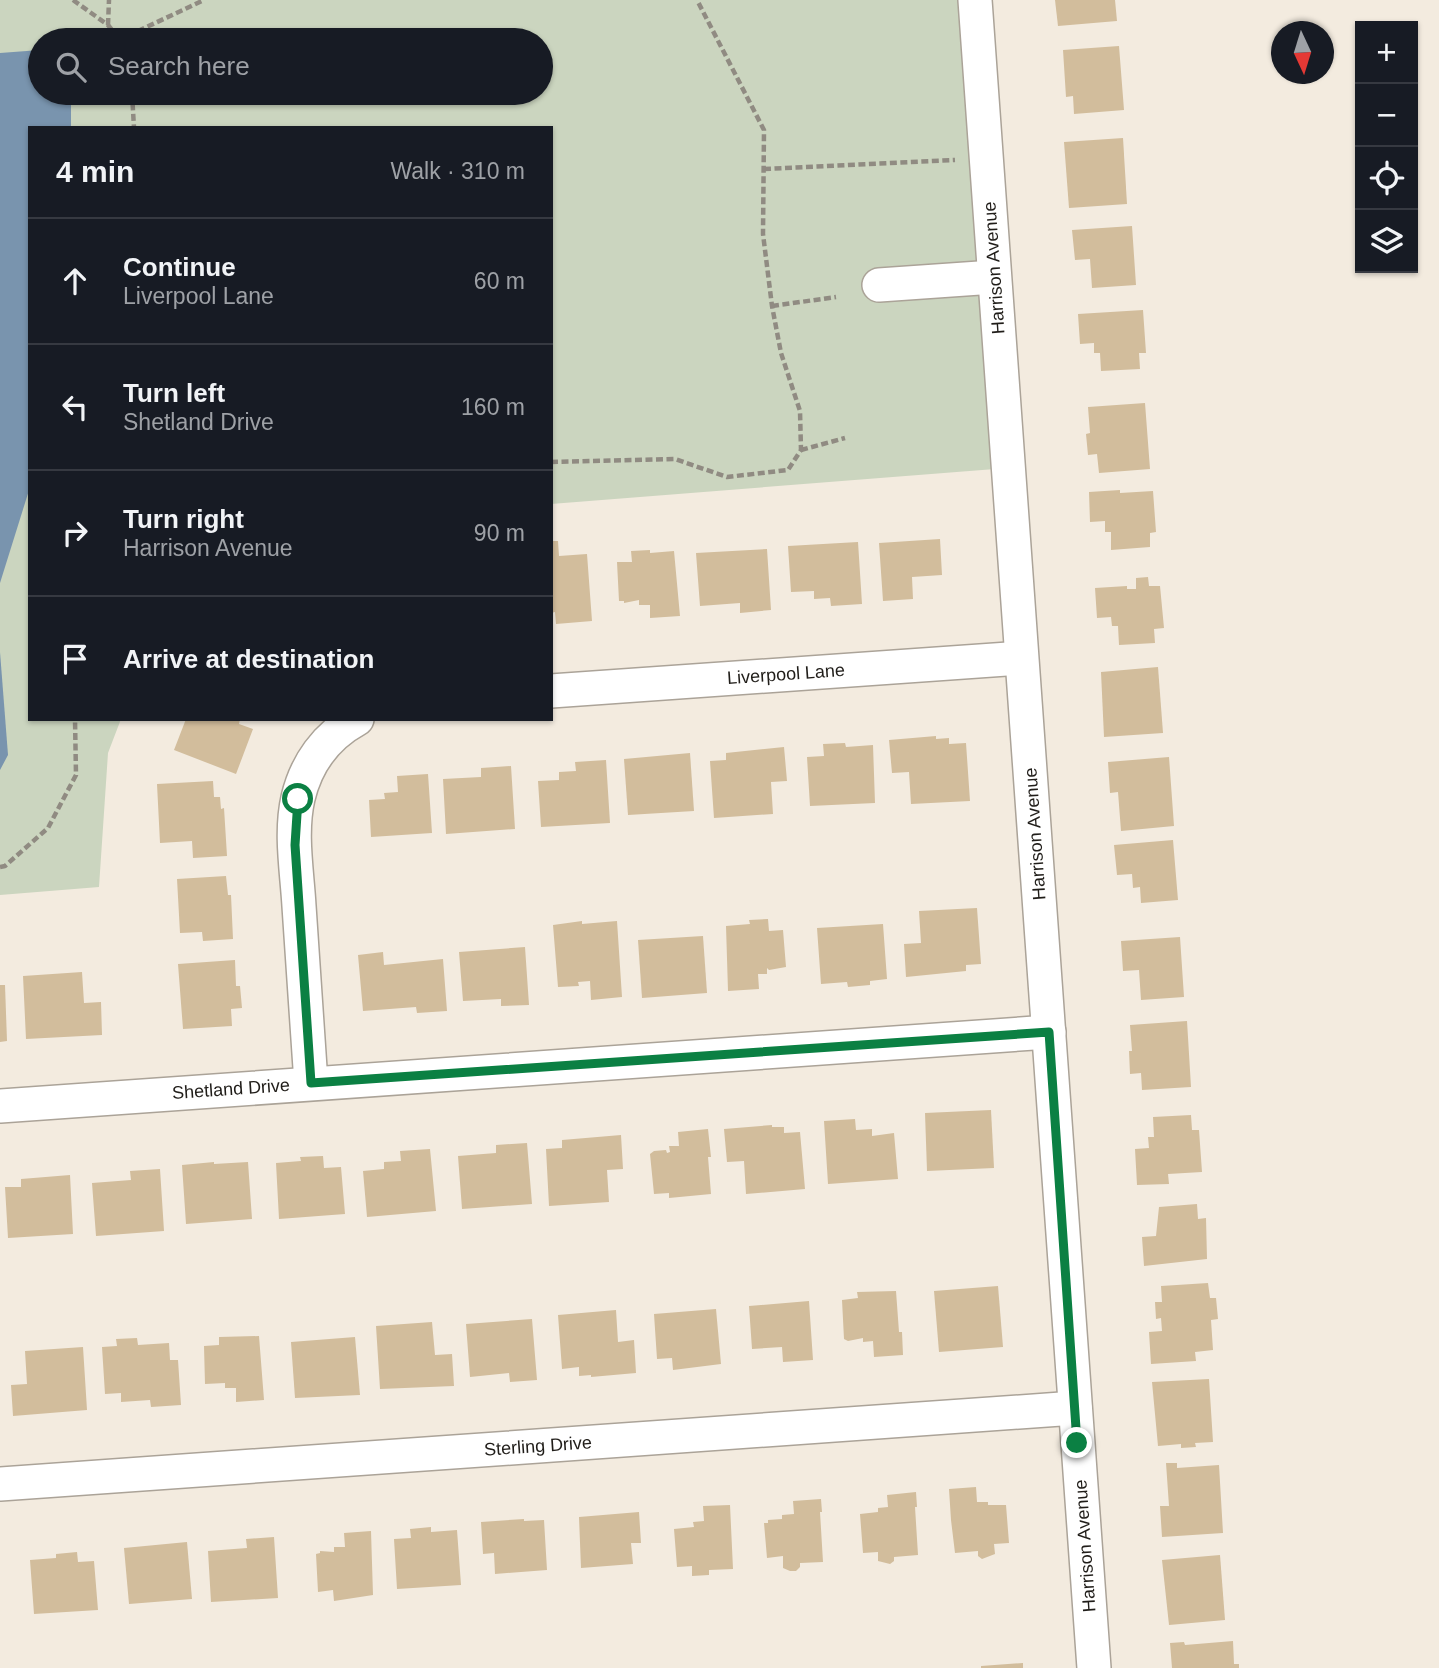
<!DOCTYPE html>
<html lang="en">
<head>
<meta charset="utf-8">
<style>
  :root { --surface:#171b24; --page:#242831; --text:#f1f3f6; --muted:#9ea1a6; --line:#363941 }
  body { margin:0; font-family:Arial,sans-serif; background:var(--page); color:var(--text) }
  .controls { position:absolute; right:21px; top:21px; display:grid; overflow:hidden; border-radius:0px; box-shadow:0 2px 5px #0004 }
  .controls button { width:63px; height:63px; display:grid; place-items:center; padding:0; border:0; border-bottom:2px solid var(--line); background:var(--surface); color:var(--text); font:35px sans-serif }
  .compass { position:absolute; left:1271px; top:21px; width:63px; height:63px; border-radius:50%; background:var(--surface); box-shadow:0 2px 5px #0004; rotate:176deg }
  .stop { position:absolute; width:21px; height:21px; margin:-16px; border:5px solid #0b8043; border-radius:50%; background:#fff }
  .stop.end { background:#0b8043; border-color:#fff; box-shadow:0 2px 7px #0008 }
  .list { margin:0; padding:0; list-style:none }
  h2 { display:flex; justify-content:space-between; align-items:center; height:91px; margin:0; padding:0 28px; font-size:30px }
  h2 small { font-size:23px; font-weight:400; color:var(--muted) }
  .list li { display:grid; grid-template-columns:46px 1fr auto; gap:21px; align-items:center; box-sizing:border-box; height:126px; padding:0 28px; border-top:2px solid var(--line) }
  .list b { display:block; font-size:26px; white-space:nowrap }
  .list p { margin:0; font-size:23px; white-space:nowrap; color:var(--muted) }
  .list em { font-size:23px; font-style:normal; color:var(--muted) }
  .icon { flex:none; width:38px; height:38px; fill:none; stroke:currentColor; stroke-width:2; stroke-linecap:round; stroke-linejoin:round }
  .map { position:relative; flex:none; width:1439px; height:1668px; overflow:hidden }
  .search { position:absolute; background:var(--surface); box-shadow:0 2px 5px #0004; left:28px; top:28px; width:525px; height:77px; display:flex; align-items:center; gap:18px; box-sizing:border-box; padding:0 24px; border-radius:38px; color:var(--muted); font-size:26px }
  .panel { position:absolute; background:var(--surface); box-shadow:0 2px 5px #0004; left:28px; top:126px; width:525px; height:595px; border-radius:0px }
  .map>svg:first-child { display:block }
</style>
</head>
<body>
<div class="map">
<svg width="1439" height="1668" viewBox="0 0 1439 1668">
  <rect width="100%" height="100%" fill="#f3ebdf"/>
  <!-- green -->
  <path fill="#cbd5bf" fill-rule="evenodd" d="M0 0H962L995 469 551 504V128H30V719H121L108 753 99 887 0 895ZM40 40H541V93H40Z"/>
  <!-- water -->
  <g fill="#7994ae">
    <path d="M40 50V93H71V128H30V487L0 583V53Z"/>
    <path d="M0 652 8 755 0 770Z"/>
  </g>
  <!-- building -->
  <g fill="#d2bd9c">
    <path d="M1055 0H1115L1117 21 1058 26Z"/>
    <path d="M1119 46 1124 110 1074 114 1073 96 1066 97 1063 50Z"/>
    <path d="M1123 138 1127 204 1069 208 1064 142Z"/>
    <path d="M1132 226 1136 285 1092 288 1090 259 1075 260 1072 230Z"/>
    <path d="M1143 310 1146 353H1139L1140 369 1101 371 1100 353H1094V343L1080 344 1078 314Z"/>
    <path d="M1145 403 1150 469 1099 473 1097 454 1088 455 1086 434 1090 433 1088 407Z"/>
    <path d="M1120 490V493L1153 491 1156 532 1150 533V547L1111 550V532H1105V521L1090 522 1089 492Z"/>
    <path d="M940 539 942 575 912 577 913 599 883 601 879 543Z"/>
    <path d="M551 541H558L559 556 587 554 592 621 556 624 555 612 551 613Z"/>
    <path d="M858 542 862 604 831 606 830 598 814 599V591L791 592 788 546Z"/>
    <path d="M767 549 771 610 740 613V603L700 606 696 553Z"/>
    <path d="M650 550V553L674 551 680 616 650 618V605H639V600L624 603V601H619L617 562H632L631 551Z"/>
    <path d="M1148 577 1149 586H1160L1164 628 1154 629 1155 643 1119 645 1118 626H1112L1111 617 1097 618 1095 588 1127 586V589H1136V578Z"/>
    <path d="M1158 667 1163 733 1104 737 1101 672Z"/>
    <path d="M186 719H240L239 724 253 729 236 774 174 750Z"/>
    <path d="M936 736V739L949 738V744L966 743 970 801 911 804 909 772 892 773 889 740Z"/>
    <path d="M845 743 846 747 873 745 875 803 810 806 807 757 824 756 823 744Z"/>
    <path d="M784 747 787 781 771 782 773 814 714 818 710 761 726 760V753Z"/>
    <path d="M690 753 694 811 628 815 624 759Z"/>
    <path d="M1169 757 1174 826 1121 831 1118 792 1110 793 1108 762Z"/>
    <path d="M606 760 610 823 541 827 538 781 559 780V772L576 771 575 762Z"/>
    <path d="M511 766 515 829 446 834 443 779 481 777V768Z"/>
    <path d="M428 774 432 833 371 837 369 800 385 799 384 793 398 792 397 776Z"/>
    <path d="M213 781 214 797H220L221 809 224 808 227 856 193 858 192 841 160 843 157 784Z"/>
    <path d="M1173 840 1178 900 1141 903 1140 887 1133 888 1132 874 1117 875 1114 845Z"/>
    <path d="M226 876 228 895H231L233 939 203 941 202 932 180 933 177 879Z"/>
    <path d="M977 908 981 964 966 965V971L906 977 904 944 921 943 919 911Z"/>
    <path d="M768 919 769 931 783 930 786 967 769 970 767 968V974H758L759 989 728 991 726 926 750 924 749 920Z"/>
    <path d="M582 921V924L617 921 622 997 591 1000 590 981 578 982 579 986 558 987 553 925Z"/>
    <path d="M883 924 887 979 870 981V985L848 987 847 982 821 984 817 928Z"/>
    <path d="M703 936 707 993 642 998 638 940Z"/>
    <path d="M1180 937 1184 997 1141 1000 1139 970 1123 971 1121 941Z"/>
    <path d="M525 947 529 1005 501 1006V999L463 1001 459 952Z"/>
    <path d="M383 952 384 965 443 959 447 1011 417 1013 416 1007 363 1011 358 955Z"/>
    <path d="M235 960 236 986H240L242 1008 231 1009 232 1026 183 1029 178 964Z"/>
    <path d="M82 972 84 1003 101 1002 102 1035 26 1039 23 976Z"/>
    <path d="M0 985H5L7 1041 0 1042Z"/>
    <path d="M1187 1021 1191 1087 1142 1090 1141 1073 1130 1074 1129 1051H1132L1130 1025Z"/>
    <path d="M991 1110 994 1168 927 1171 925 1113Z"/>
    <path d="M1191 1115 1192 1130H1199L1202 1172 1168 1174 1169 1184 1137 1185 1135 1149 1149 1148 1148 1137H1154L1153 1117Z"/>
    <path d="M855 1119 856 1130 872 1129V1136L894 1133 898 1179 828 1184 824 1121Z"/>
    <path d="M772 1125V1127H784V1133L800 1132 805 1189 746 1194 744 1161 727 1162 724 1129Z"/>
    <path d="M708 1129 711 1157H708L711 1194 669 1198V1193L654 1194 650 1154 654 1151 666 1150 667 1153 670 1152 669 1146H679L678 1132Z"/>
    <path d="M621 1135 623 1169 607 1170 609 1202 549 1206 546 1149 562 1148V1140Z"/>
    <path d="M527 1143 532 1204 462 1209 458 1156 496 1153V1145Z"/>
    <path d="M430 1149 436 1211 367 1217 363 1171 384 1169V1162L401 1161 400 1151Z"/>
    <path d="M323 1156 324 1168 341 1167 345 1214 279 1219 276 1163 301 1161 300 1157Z"/>
    <path d="M214 1162V1164L248 1162 252 1219 186 1224 182 1165Z"/>
    <path d="M160 1169 164 1231 96 1236 92 1183 131 1180 130 1171Z"/>
    <path d="M70 1175 73 1234 8 1238 5 1187H21V1179Z"/>
    <path d="M1197 1204 1198 1219 1206 1218 1207 1259 1144 1266 1142 1237 1156 1236 1159 1207Z"/>
    <path d="M1208 1283 1210 1298H1216L1218 1319 1211 1320 1213 1350 1195 1352 1196 1361 1151 1364 1149 1332 1162 1331 1161 1318 1156 1319 1155 1302H1162L1161 1286Z"/>
    <path d="M998 1286 1003 1347 939 1352 934 1291Z"/>
    <path d="M896 1291 899 1332H902L903 1355 874 1357 873 1341 863 1342V1338L848 1341 844 1339 842 1300 858 1298 857 1292Z"/>
    <path d="M809 1301 813 1360 783 1362 782 1347 752 1349 749 1306Z"/>
    <path d="M716 1309 721 1364 673 1370 672 1358 657 1359 654 1314Z"/>
    <path d="M616 1310 618 1342 634 1340 636 1373 591 1377V1375L579 1376V1367L562 1369 558 1315Z"/>
    <path d="M532 1319 537 1380 510 1382 509 1373 470 1377 466 1324Z"/>
    <path d="M432 1322 435 1355 452 1354 454 1386 380 1389 376 1326Z"/>
    <path d="M259 1336 264 1400 236 1402V1388H225V1383L205 1384 204 1346 219 1345V1337Z"/>
    <path d="M355 1337 360 1395 295 1398 291 1342Z"/>
    <path d="M137 1338 138 1345 169 1343 170 1360H178L181 1405 151 1407 150 1400 121 1402V1393L105 1394 102 1347 117 1346 116 1339Z"/>
    <path d="M83 1347 87 1410 13 1416 11 1385 27 1384 25 1351Z"/>
    <path d="M1209 1379 1213 1442 1195 1443 1196 1447 1181 1448V1444L1158 1446 1152 1382Z"/>
    <path d="M1166 1463H1177V1468L1219 1465 1223 1533 1162 1537 1160 1506H1169Z"/>
    <path d="M976 1487 977 1502H988V1505H1006L1009 1543 994 1544 995 1554 982 1559 978 1556V1551L955 1553 951 1520 949 1489Z"/>
    <path d="M916 1492 917 1507H915L918 1555 894 1557V1561L890 1564 878 1561V1552L863 1553 860 1514 878 1512V1508L888 1507 887 1495Z"/>
    <path d="M821 1499 822 1512H820L823 1562 800 1563V1567L796 1571H790L783 1568V1556L767 1558 764 1523H768V1520L782 1519V1515L794 1514 793 1501Z"/>
    <path d="M730 1505 733 1569 709 1570V1575L692 1576V1566L677 1567 674 1529 694 1527 693 1522 704 1521 703 1506Z"/>
    <path d="M639 1512 641 1543H631L633 1564 581 1568 579 1517Z"/>
    <path d="M524 1519V1521L544 1520 547 1570 495 1574 494 1553 483 1554 481 1522Z"/>
    <path d="M431 1527V1532L457 1530 461 1585 397 1589 394 1539 411 1538 410 1529Z"/>
    <path d="M371 1531 373 1595 334 1601 333 1590 318 1592 316 1554 320 1553V1551L334 1552V1547H345L344 1533Z"/>
    <path d="M274 1537 278 1598 211 1602 208 1551 247 1548 246 1539Z"/>
    <path d="M187 1542 192 1599 129 1604 124 1548Z"/>
    <path d="M77 1552 78 1562 94 1561 98 1610 34 1614 30 1560 56 1558V1554Z"/>
    <path d="M1220 1555 1225 1620 1169 1625 1162 1560Z"/>
    <path d="M1233 1641 1234 1664H1239V1668H1172L1170 1643 1184 1642 1185 1645Z"/>
    <path d="M1023 1663V1668H981V1666Z"/>
  </g>
  <g fill="none" stroke-linecap="round" stroke-linejoin="round">
    <!-- minor casing -->
    <g stroke="#aba398" stroke-width="36">
      <g id="minor">
        <path d="M975 0 1094 1668"/>
        <path d="M879 285 994 277"/>
        <path d="M551 691 1021 658"/>
        <path d="M311 1083C307 1024 303 965 299 906 297 871 290 833 298 798 306 764 326 736 357 719"/>
        <path d="M0 1106 1049 1032"/>
        <path d="M0 1484 1075 1408"/>
      </g>
    </g>
    <!-- path -->
    <g stroke="#908b82" stroke-width="4.5" stroke-dasharray="7 3.5" stroke-linecap="butt">
      <path d="M73 0 108 25 120 40"/>
      <path d="M108 25 109 0"/>
      <path d="M119 40 204 0"/>
      <path d="M132 93 134 128"/>
      <path d="M764 169 955 160"/>
      <path d="M772 306 836 297"/>
      <path d="M801 450 845 438"/>
      <path d="M551 462 675 459 727 477 788 470 801 450 800 411 781 353 772 306 763 234 764 130 697 0"/>
      <path d="M0 867 5 866 48 828 76 775 75 719"/>
    </g>
    <!-- minor -->
    <use href="#minor" stroke="#fff" stroke-width="33"/>
  </g>
  <g fill="none" stroke-linecap="round" stroke-linejoin="round">
    <!-- route -->
    <path stroke="#0b8043" stroke-width="9" d="M298 799 295 845 311 1083 1049 1032 1077 1443"/>
  </g>
  <g text-anchor="middle" dominant-baseline="central" stroke-width="5" stroke-linejoin="round" paint-order="stroke">
    <!-- street labels -->
    <g font-size="18" fill="#201d19" stroke="#fff">
      <text transform="translate(994 268) rotate(-94)">Harrison Avenue</text>
      <text transform="translate(786 674) rotate(-4)">Liverpool Lane</text>
      <text transform="translate(1035 834) rotate(-94)">Harrison Avenue</text>
      <text transform="translate(231 1089) rotate(-4)">Shetland Drive</text>
      <text transform="translate(538 1446) rotate(-4)">Sterling Drive</text>
      <text transform="translate(1085 1546) rotate(-94)">Harrison Avenue</text>
    </g>
  </g>
</svg>
<div class="controls">
<button>+</button>
<button>−</button>
<button><svg class="icon" aria-label="locate" viewBox="0 0 24 24"><circle cx="12" cy="12" r="6"/><path d="M12 2v4M12 18v4M2 12h4M18 12h4"/></svg></button>
<button><svg class="icon" aria-label="layers" viewBox="0 0 24 24"><path d="M12 4l9 5-9 5-9-5zM3 14l9 5 9-5"/></svg></button>
</div>
<svg class="compass" viewBox="-18 -18 36 36"><path d="M0-13l5 13h-10z" fill="#e53935"/><path d="M0 13l5-13h-10z" fill="#9ea1a6"/></svg>
<div class="stop" style="left:298px;top:799px"></div>
<div class="stop end" style="left:1077px;top:1443px"></div>
<div class="search"><svg class="icon" aria-label="search" viewBox="0 0 24 24"><circle cx="10" cy="10" r="6"/><path d="M15 15l6 6"/></svg>Search here</div>
<section class="panel">
<h2>4 min<small>Walk · 310 m</small></h2>
<ul class="list">
<li><svg class="icon" aria-label="ahead" viewBox="0 0 24 24"><path d="M12 20V5M6 11l6-6 6 6"/></svg><div><b>Continue</b><p>Liverpool Lane</p></div><em>60 m</em></li>
<li><svg class="icon" aria-label="left" viewBox="0 0 24 24"><path d="M17 20v-9H6M10 6l-5 5 5 5"/></svg><div><b>Turn left</b><p>Shetland Drive</p></div><em>160 m</em></li>
<li><svg class="icon" aria-label="right" viewBox="0 0 24 24"><path d="M7 20v-9h11M14 6l5 5-5 5"/></svg><div><b>Turn right</b><p>Harrison Avenue</p></div><em>90 m</em></li>
<li><svg class="icon" aria-label="arrive" viewBox="0 0 24 24"><path d="M6 21V4h12l-3 4 3 4H6"/></svg><div><b>Arrive at destination</b></div></li>
</ul>
</section>
</div>
</body>
</html>
